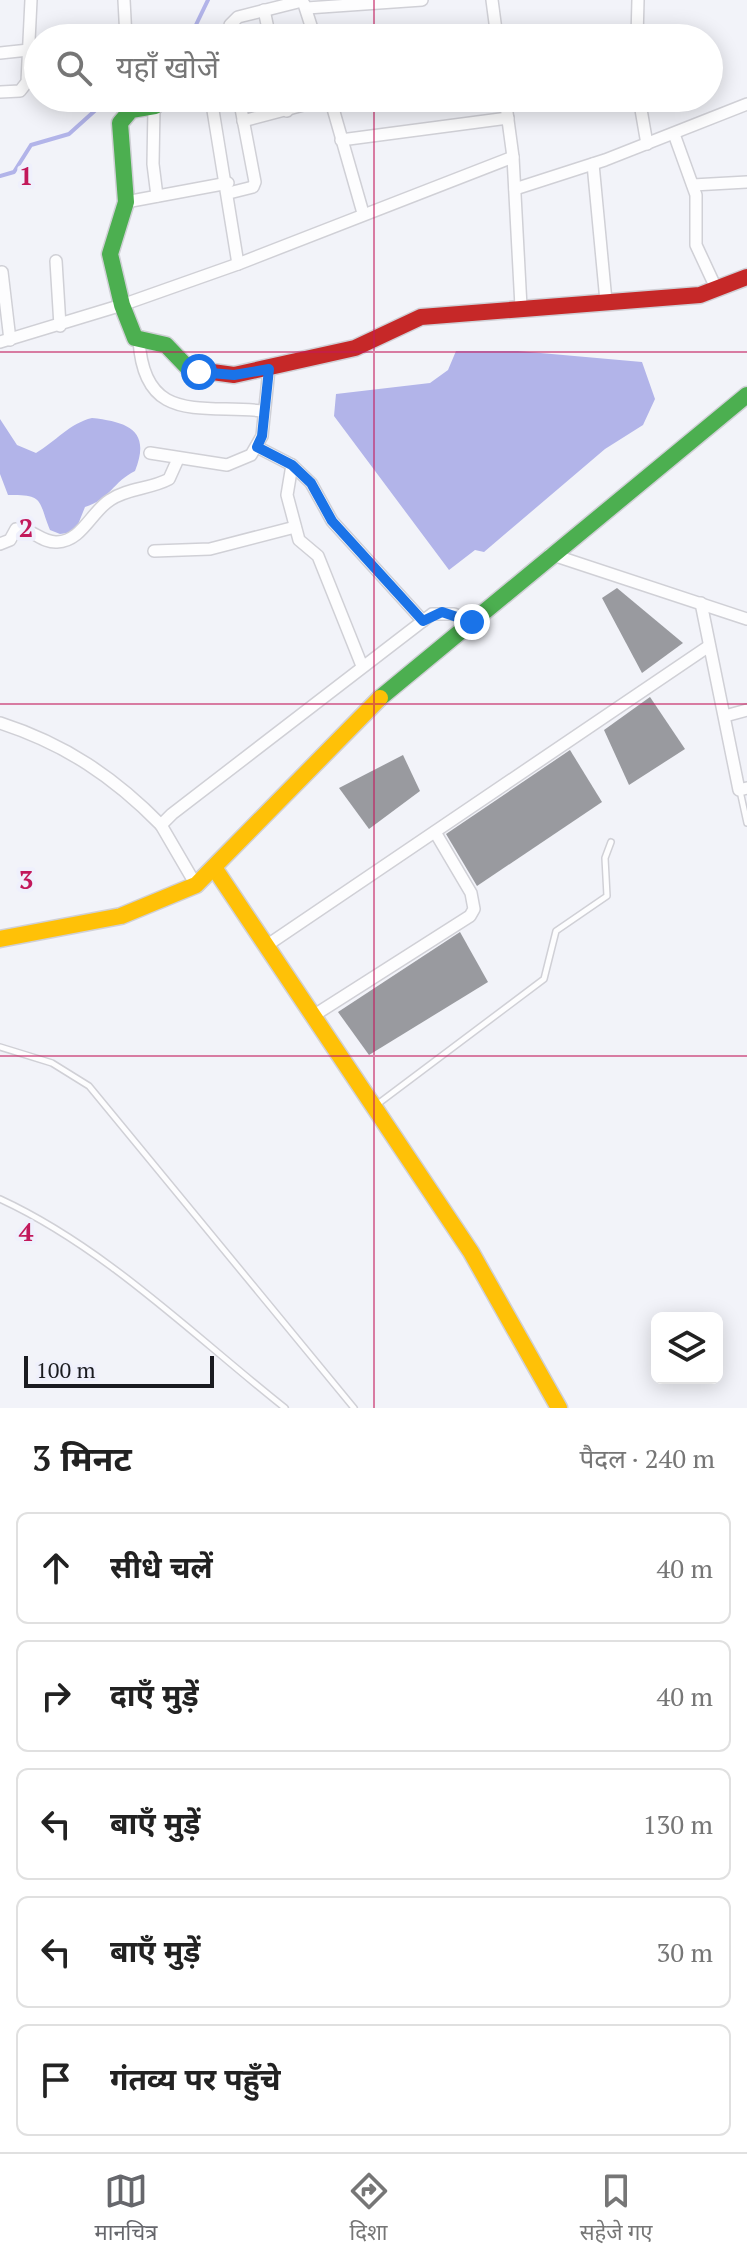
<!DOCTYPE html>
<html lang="hi">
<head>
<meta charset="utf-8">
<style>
  :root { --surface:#fff; --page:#f6f6f6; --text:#222; --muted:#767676; --line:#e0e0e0; --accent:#66676c }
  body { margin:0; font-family:"PT Serif","Noto Sans Devanagari",serif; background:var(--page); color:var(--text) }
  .controls { position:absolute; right:24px; bottom:24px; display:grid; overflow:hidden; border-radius:12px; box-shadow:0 4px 20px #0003 }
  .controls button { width:72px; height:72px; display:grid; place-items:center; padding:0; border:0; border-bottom:2px solid var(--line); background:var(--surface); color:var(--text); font:40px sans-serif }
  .scale { position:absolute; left:24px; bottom:20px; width:190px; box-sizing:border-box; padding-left:8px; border:4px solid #1a1b20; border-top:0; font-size:22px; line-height:28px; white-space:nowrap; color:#1a1b20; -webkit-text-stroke:6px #eff0fc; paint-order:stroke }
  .stop { position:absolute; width:24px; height:24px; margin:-18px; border:6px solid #1a73e8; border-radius:50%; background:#fff }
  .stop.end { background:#1a73e8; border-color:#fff; box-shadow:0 2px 8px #0008 }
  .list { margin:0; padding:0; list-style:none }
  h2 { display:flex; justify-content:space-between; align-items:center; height:104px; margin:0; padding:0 32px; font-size:34px }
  h2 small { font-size:26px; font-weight:400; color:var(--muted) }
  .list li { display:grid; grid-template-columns:52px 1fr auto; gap:24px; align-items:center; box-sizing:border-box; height:112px; margin:0 16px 16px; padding:0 16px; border:2px solid var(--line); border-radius:12px }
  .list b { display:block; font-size:30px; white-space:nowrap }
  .list em { font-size:26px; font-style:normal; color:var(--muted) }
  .icon { flex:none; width:44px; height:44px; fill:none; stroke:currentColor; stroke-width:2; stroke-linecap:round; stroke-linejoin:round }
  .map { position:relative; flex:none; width:747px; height:1408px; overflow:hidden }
  .search { position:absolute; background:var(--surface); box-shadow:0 4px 20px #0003; left:24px; right:24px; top:24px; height:88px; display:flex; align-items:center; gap:20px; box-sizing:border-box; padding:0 28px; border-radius:44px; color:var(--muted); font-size:30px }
  .sheet { height:744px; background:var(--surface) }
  nav { display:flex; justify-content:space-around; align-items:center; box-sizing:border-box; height:112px; border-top:2px solid var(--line); background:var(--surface); font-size:22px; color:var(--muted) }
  nav a { display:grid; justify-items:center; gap:4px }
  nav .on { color:var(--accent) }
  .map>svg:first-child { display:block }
</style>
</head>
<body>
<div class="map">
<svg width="747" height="1408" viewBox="0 0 747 1408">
  <rect width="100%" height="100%" fill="#f2f3f9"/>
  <!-- water -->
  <g fill="#b2b4e9">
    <path d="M456 351H518L642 362 655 399 643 425 605 449 484 552 475 550 449 570 334 416 336 394 430 383 448 370Z"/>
    <path d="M92 418C129 422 151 431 135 471 114 481 109 500 85 507L75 532 60 534 50 530C38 501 45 494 8 495L0 474V419L17 445 36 453C55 442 70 423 92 418Z"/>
  </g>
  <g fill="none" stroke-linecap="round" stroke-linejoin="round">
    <!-- stream -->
    <g stroke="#b2b4e9" stroke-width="4">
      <path d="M193 38V31L208 0"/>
      <path d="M0 176 14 172 31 145 69 134 109 98"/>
    </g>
  </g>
  <!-- building -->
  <g fill="#999a9f">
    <path d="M617 588 683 643 642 673 602 598Z"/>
    <path d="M650 697 685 749 629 785 604 730Z"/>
    <path d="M570 750 602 802 477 886 446 834Z"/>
    <path d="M403 755 420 791 369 829 339 788Z"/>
    <path d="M460 932 488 982 369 1055 338 1012Z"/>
  </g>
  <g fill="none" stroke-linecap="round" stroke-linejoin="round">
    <!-- lane casing -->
    <g stroke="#d0d0d6" stroke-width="8">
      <g id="lane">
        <path d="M740 791 747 823"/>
        <path d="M0 1047 52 1063 89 1086 354 1408"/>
        <path d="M375 1106 544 979 556 931 607 896 605 858 611 842"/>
        <path d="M0 1199C106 1248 194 1336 285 1408"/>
      </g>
    </g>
    <!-- street casing -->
    <g stroke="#d0d0d6" stroke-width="14">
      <g id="street">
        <path d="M124 0 126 38"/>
        <path d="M492 0 497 38"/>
        <path d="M304 4 315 38"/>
        <path d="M307 8 422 0"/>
        <path d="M264 10 270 38"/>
        <path d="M231 38 230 25 238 17 302 1"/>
        <path d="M637 38 638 0"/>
        <path d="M0 53 38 49"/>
        <path d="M0 92 20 91 27 82 31 0"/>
        <path d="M211 98 238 264"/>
        <path d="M284 98 287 111"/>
        <path d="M330 98 363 213"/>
        <path d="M505 98 513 157 521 307"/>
        <path d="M639 98 647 144"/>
        <path d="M332 105 372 98"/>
        <path d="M243 121 330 98"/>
        <path d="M674 134 696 195V245L716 288"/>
        <path d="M341 140 508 118"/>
        <path d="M593 164 606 301"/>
        <path d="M693 185 747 182"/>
        <path d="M515 189 605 160 747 104"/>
        <path d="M229 193 253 187 255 182 239 98"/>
        <path d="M157 196 153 164 154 107 162 100 178 98"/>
        <path d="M126 202 228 183"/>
        <path d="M56 261 60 326"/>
        <path d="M2 272 10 340"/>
        <path d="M139 340C144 425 201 404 264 411"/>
        <path d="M0 342 122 305 238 264 513 157"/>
        <path d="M257 447 292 465 311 483 332 521 423 621"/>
        <path d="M150 453 227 465 251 455 262 436 269 369"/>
        <path d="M292 465 287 495 299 540 318 556 362 666"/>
        <path d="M0 544 10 540 16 529C33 528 41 543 57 542 82 541 91 512 110 500 127 488 151 489 169 479L178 459"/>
        <path d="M154 551 210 549 295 527"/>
        <path d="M550 554 747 619"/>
        <path d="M701 603 739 790 747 788"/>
        <path d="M725 716 747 710"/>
        <path d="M0 723C65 744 114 777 161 825"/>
        <path d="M196 885 161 825 172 814 432 614H454L472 622"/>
        <path d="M266 946 709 646"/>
        <path d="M313 1016 470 916 474 909 471 893 435 832"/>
      </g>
    </g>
    <!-- fast casing -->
    <g stroke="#d0d0d6" stroke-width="19">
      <g id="fast">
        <path d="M155 106 131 110 120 123 126 202 110 254 122 305 135 338 166 345 189 369 205 371"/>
        <path d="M380 698 747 395"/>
      </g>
    </g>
    <!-- slow casing -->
    <g stroke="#d0d0d6" stroke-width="19">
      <g id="slow">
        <path d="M215 869 471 1252 559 1408"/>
        <path d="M0 939 121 916 196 885 380 698"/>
      </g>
    </g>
    <!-- jam casing -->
    <g stroke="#d0d0d6" stroke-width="19">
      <path id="jam" d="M205 371 234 375 355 348 421 317 700 295 747 277"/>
    </g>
    <!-- lane -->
    <use href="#lane" stroke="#fdfdfe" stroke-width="5"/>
    <!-- street -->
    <use href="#street" stroke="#fdfdfe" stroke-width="11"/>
    <!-- fast -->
    <use href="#fast" stroke="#4caf50" stroke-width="16"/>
    <!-- slow -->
    <use href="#slow" stroke="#ffc107" stroke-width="16"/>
    <!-- jam -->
    <use href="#jam" stroke="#c62828" stroke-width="16"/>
  </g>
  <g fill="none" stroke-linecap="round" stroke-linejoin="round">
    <!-- route -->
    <path stroke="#1a73e8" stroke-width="10" d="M199 372 234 375 269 369 262 436 257 447 292 465 311 483 332 521 423 621 442 612 472 622"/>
  </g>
  <!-- grid -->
  <path fill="none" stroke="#c2185b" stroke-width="2" stroke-opacity="0.55" d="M374 0V38M374 98V1408M0 352H747M0 704H747M0 1056H747"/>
  <g font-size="26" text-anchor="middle" font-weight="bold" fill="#c2185b" stroke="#eff0fc" stroke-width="8" stroke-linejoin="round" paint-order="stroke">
    <text x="26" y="185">1</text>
    <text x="26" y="537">2</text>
    <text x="26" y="889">3</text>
    <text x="26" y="1241">4</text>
  </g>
</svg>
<div class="controls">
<button><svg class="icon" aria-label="layers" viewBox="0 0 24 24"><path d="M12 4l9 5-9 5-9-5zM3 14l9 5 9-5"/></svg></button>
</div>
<div class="scale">100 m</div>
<div class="stop" style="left:199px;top:372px"></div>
<div class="stop end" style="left:472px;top:622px"></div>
<div class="search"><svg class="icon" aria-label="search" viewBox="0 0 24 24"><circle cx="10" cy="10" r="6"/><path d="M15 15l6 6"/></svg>यहाँ खोजें</div>
</div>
<section class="sheet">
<h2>3 मिनट<small>पैदल · 240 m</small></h2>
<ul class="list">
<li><svg class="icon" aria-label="ahead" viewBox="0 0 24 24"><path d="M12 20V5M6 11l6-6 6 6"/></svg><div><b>सीधे चलें</b></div><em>40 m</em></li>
<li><svg class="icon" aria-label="right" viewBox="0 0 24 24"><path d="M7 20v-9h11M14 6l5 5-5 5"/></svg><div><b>दाएँ मुड़ें</b></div><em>40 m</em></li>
<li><svg class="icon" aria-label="left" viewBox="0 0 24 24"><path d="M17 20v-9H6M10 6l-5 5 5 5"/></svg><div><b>बाएँ मुड़ें</b></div><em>130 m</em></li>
<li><svg class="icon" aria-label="left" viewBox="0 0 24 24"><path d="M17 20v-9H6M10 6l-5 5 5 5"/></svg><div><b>बाएँ मुड़ें</b></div><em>30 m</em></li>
<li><svg class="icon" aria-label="arrive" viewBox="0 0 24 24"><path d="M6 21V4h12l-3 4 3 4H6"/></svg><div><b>गंतव्य पर पहुँचे</b></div></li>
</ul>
</section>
<nav>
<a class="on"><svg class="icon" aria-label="map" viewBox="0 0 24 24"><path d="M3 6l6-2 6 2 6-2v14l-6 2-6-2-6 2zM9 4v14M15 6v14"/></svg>मानचित्र</a>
<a><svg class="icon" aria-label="directions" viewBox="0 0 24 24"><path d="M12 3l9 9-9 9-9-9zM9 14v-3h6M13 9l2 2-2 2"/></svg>दिशा</a>
<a><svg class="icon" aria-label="saved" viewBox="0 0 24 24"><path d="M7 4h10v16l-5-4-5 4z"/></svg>सहेजे गए</a>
</nav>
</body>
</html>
